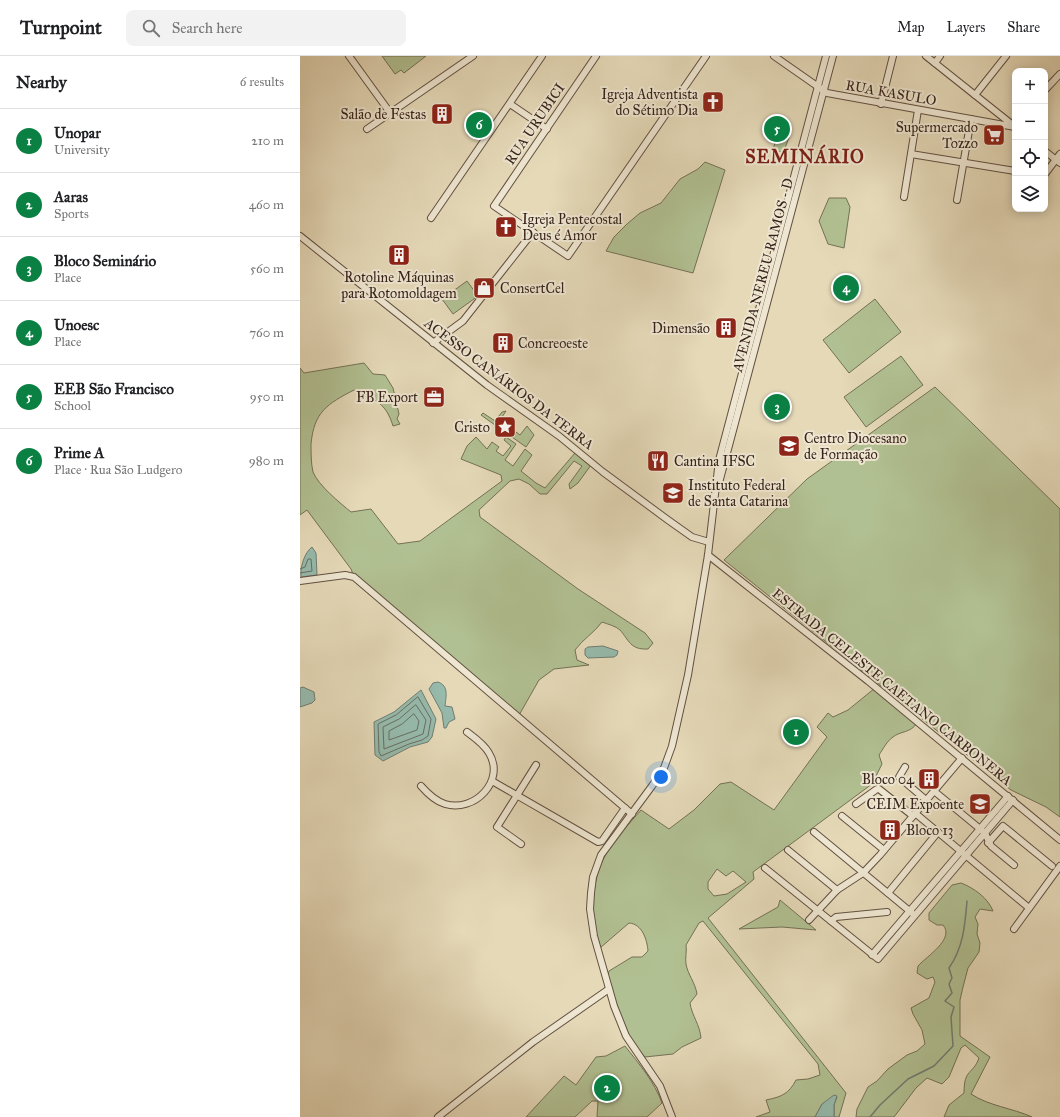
<!DOCTYPE html>
<html lang="en">
<head>
<meta charset="utf-8">
<style>
  :root { --surface:#fff; --page:#f2f2f2; --text:#202124; --muted:#757577; --line:#e0e0e0; --accent:#0b8043 }
  body { margin:0; font-family:"IM FELL Great Primer",serif; background:var(--page); color:var(--text) }
  .controls { position:absolute; right:12px; top:12px; display:grid; overflow:hidden; border-radius:8px; box-shadow:0 2px 10px #0003 }
  .controls button { width:36px; height:36px; display:grid; place-items:center; padding:0; border:0; border-bottom:1px solid var(--line); background:var(--surface); color:var(--text); font:20px sans-serif }
  .you { position:absolute; left:361px; top:721px; width:14px; height:14px; margin:-10px; border:3px solid #fff; border-radius:50%; background:#1a73e8; box-shadow:0 0 0 6px #1a73e833 }
  .badge { display:grid; place-items:center; width:26px; height:26px; border-radius:50%; background:var(--accent); color:#fff; font-size:13px; font-weight:700 }
  .pin { position:absolute; translate:-50% -50%; border:2px solid #fff; box-shadow:0 1px 4px #0006 }
  .list { margin:0; padding:0; list-style:none }
  h2 { display:flex; justify-content:space-between; align-items:center; height:52px; margin:0; padding:0 16px; font-size:17px }
  h2 small { font-size:13px; font-weight:400; color:var(--muted) }
  .list li { display:grid; grid-template-columns:26px 1fr auto; gap:12px; align-items:center; box-sizing:border-box; height:64px; padding:0 16px; border-top:1px solid var(--line) }
  .list b { display:block; font-size:15px; white-space:nowrap }
  .list p { margin:0; font-size:13px; white-space:nowrap; color:var(--muted) }
  .list em { font-size:13px; font-style:normal; color:var(--muted) }
  .icon { flex:none; width:22px; height:22px; fill:none; stroke:currentColor; stroke-width:2; stroke-linecap:round; stroke-linejoin:round }
  .map { position:relative; flex:none; width:760px; height:1061px; overflow:hidden }
  header { display:flex; align-items:center; gap:24px; box-sizing:border-box; height:56px; padding:0 20px; background:var(--surface); border-bottom:1px solid var(--line) }
  header strong { font-size:19px }
  nav { display:flex; gap:22px; margin-inline-start:auto; font-size:14px }
  .search { width:280px; height:36px; background:var(--page); display:flex; align-items:center; gap:10px; box-sizing:border-box; padding:0 14px; border-radius:8px; color:var(--muted); font-size:15px }
  main { display:flex }
  aside { flex:1; background:var(--surface) }
  .map>svg:first-child { display:block }
</style>
</head>
<body>
<header>
<strong>Turnpoint</strong>
<div class="search"><svg class="icon" aria-label="search" viewBox="0 0 24 24"><circle cx="10" cy="10" r="6"/><path d="M15 15l6 6"/></svg>Search here</div>
<nav><a>Map</a><a>Layers</a><a>Share</a></nav>
</header>
<main>
<aside>
<h2>Nearby<small>6 results</small></h2>
<ul class="list">
<li><span class="badge">1</span><div><b>Unopar</b><p>University</p></div><em>210 m</em></li>
<li><span class="badge">2</span><div><b>Aaras</b><p>Sports</p></div><em>460 m</em></li>
<li><span class="badge">3</span><div><b>Bloco Seminário</b><p>Place</p></div><em>560 m</em></li>
<li><span class="badge">4</span><div><b>Unoesc</b><p>Place</p></div><em>760 m</em></li>
<li><span class="badge">5</span><div><b>EEB São Francisco</b><p>School</p></div><em>950 m</em></li>
<li><span class="badge">6</span><div><b>Prime A</b><p>Place · Rua São Ludgero</p></div><em>980 m</em></li>
</ul>
</aside>
<div class="map">
<svg width="760" height="1061" viewBox="0 0 760 1061">
  <rect width="100%" height="100%" fill="#e5d9b8"/>
  <filter id="stains"><feTurbulence type="fractalNoise" baseFrequency=".005" numOctaves="4"/><feColorMatrix values="0 0 0 0 .2 0 0 0 0 .09 0 0 0 0 .02 0 0 0 .5 -.17"/></filter>
  <radialGradient id="worn" r=".72"><stop offset=".6" stop-color="#630" stop-opacity="0"/><stop offset="1" stop-color="#630" stop-opacity=".3"/></radialGradient>
  <!-- green -->
  <g fill="#b1c092" stroke="#747156" fill-rule="evenodd">
    <path d="M82 0H126L104 17 101 14 95 18Z"/>
    <path d="M479 75 490 79 483 97 473 93Z"/>
    <path d="M405 106 425 114 393 217 306 195 314 181 327 168 340 157 361 147 380 123 398 113Z"/>
    <path d="M529 142H546L550 151 544 192 528 188 519 165Z"/>
    <path d="M167 225 178 240 153 258 142 243Z"/>
    <path d="M575 243 601 276 549 317 523 284Z"/>
    <path d="M601 300 623 329 566 371 544 341Z"/>
    <path d="M64 307 73 318 85 319 93 332 99 358 97 363 100 368 93 370C86 347 75 343 54 334 27 348 14 356 11 388 11 396 11 408 13 416 18 429 40 447 51 456L71 453 98 488 120 485 202 425 201 419 161 403 167 390 176 381 187 393 192 386 199 391 196 395 203 400 211 390 204 384 206 381 216 388 205 404 213 410 225 393 232 399 221 415 236 427 245 432 275 397 291 409 278 427 270 433 269 428 282 410 274 405 247 438H240L229 428 219 423 210 425 179 454 180 461 278 533 345 577 353 587 348 593C330 594 329 584 320 574 316 570 307 568 302 566 294 577 283 583 275 594L277 604 289 609 254 613 239 624 218 661 54 521 51 513 7 454 0 459V312L4 317Z"/>
    <path d="M635 331 760 453V761L746 751 711 734 424 504 507 423Z"/>
    <path d="M206 355 200 364 213 374 209 379 181 359 183 357 195 365 202 356Z"/>
    <path d="M227 370 234 379 226 391 212 381 216 376 220 379Z"/>
    <path d="M575 632 617 667C611 677 600 675 593 681 587 685 583 693 579 699L582 708 572 728 453 816 454 823 408 862 546 1037 539 1061H534V1049L537 1041 522 1048 515 1061H456L470 1056 466 1044C481 1041 489 1038 496 1024L508 1023 520 1019 518 1008 403 865 399 867 386 889C387 896 385 901 386 908 388 919 395 926 397 938L390 947C392 960 400 969 401 982L382 991 373 998 345 1001C324 980 316 947 308 919L309 915 332 901H342L348 895C347 883 342 868 329 867L300 892C289 866 291 825 305 800 314 783 329 768 341 754L369 773 394 754 420 728 431 726 474 754 527 681 517 671 528 657 533 661 548 654ZM417 813 426 820 433 815 446 826 427 838 414 840 408 833V826Z"/>
    <path d="M661 827C674 832 688 842 693 855L680 853 675 861 678 868 677 878 680 887 679 896 668 912 663 931 660 944V980L690 1001 671 1038C689 1050 712 1052 732 1061H644L649 1049 664 1037C664 1012 673 1019 679 1002L665 989 661 992 649 1021 642 1028 627 1022 616 1032 594 1061H556L557 1053 568 1031 577 1025 588 1013 607 999 617 995 625 988 622 974 613 958 611 952 629 942 635 926 633 921 627 923 617 917 618 910C627 900 655 883 643 869H637L629 864V857L652 829Z"/>
    <path d="M480 844 516 874 482 871 439 873 478 851Z"/>
    <path d="M325 990C339 1008 354 1025 362 1047L347 1061H297L298 1045H292L275 1061H226L264 1020 276 1029 296 1001 306 1000Z"/>
  </g>
  <!-- water -->
  <g fill="#96baac" stroke="#707d72">
    <path d="M12 491 16 497 17 519 1 521C0 512 4 497 12 491Z"/>
    <path d="M303 590 318 595 317 599 314 601 288 602 285 599V593L288 591Z"/>
    <path d="M138 626C149 630 146 640 145 650L152 651 155 663 149 666 146 672H144L142 657 129 633 133 627Z"/>
    <path d="M3 631 14 636 15 644 12 647 0 651V632Z"/>
    <path d="M121 634 136 663 132 681 128 686 110 691 83 705 75 699 74 666 94 656Z"/>
    <path d="M534 1039 537 1040 534 1049V1061H515L522 1048Z"/>
  </g>
  <g fill="none" stroke-linecap="round" stroke-linejoin="round">
    <!-- shore -->
    <g stroke="#666e63" stroke-width="1">
      <path d="M0 513 5 511 8 503H11L12 515 0 517"/>
      <path d="M118 641 131 663 128 680 122 684 109 688 81 700 79 696 78 668 96 659Z"/>
      <path d="M116 649 126 664 123 678 84 693 83 671 99 663Z"/>
      <path d="M114 658 119 665 117 674 89 684V675L102 668Z"/>
    </g>
    <!-- stream -->
    <path stroke="#707d72" stroke-width="1.5" d="M570 1061 580 1049 608 1023 634 1010 653 990 651 961 654 951 645 945 652 937 649 928 652 922 649 912C663 892 665 870 667 845"/>
    <!-- minor casing -->
    <g stroke="#625042" stroke-width="8">
      <g id="minor">
        <path d="M49 0 91 58"/>
        <path d="M296 0 194 150 268 200 406 0"/>
        <path d="M474 0 527 37 715 71"/>
        <path d="M626 0 714 70"/>
        <path d="M635 7 640 0"/>
        <path d="M745 34 760 18"/>
        <path d="M675 39 706 0"/>
        <path d="M210 48 247 73"/>
        <path d="M581 48 593 0"/>
        <path d="M67 73 173 0"/>
        <path d="M745 95 760 107"/>
        <path d="M611 98 715 115"/>
        <path d="M745 118 760 98"/>
        <path d="M604 141 618 54"/>
        <path d="M657 144 671 63"/>
        <path d="M131 162 242 0"/>
        <path d="M0 180 187 329 259 380 303 416 368 464 392 481 409 486"/>
        <path d="M133 287 163 265 233 176"/>
        <path d="M419 427 533 0"/>
        <path d="M408 499 568 625 760 784"/>
        <path d="M0 525 45 519 54 521 332 758"/>
        <path d="M605 711 599 721 626 744"/>
        <path d="M192 725 298 786 302 785 325 752"/>
        <path d="M121 730C128 738 135 745 145 748 174 757 206 725 189 697 184 688 175 682 167 676"/>
        <path d="M634 735 685 777 691 790 714 809"/>
        <path d="M556 748 577 733H579L613 760"/>
        <path d="M615 757 729 852"/>
        <path d="M542 760 584 794"/>
        <path d="M514 776 612 857"/>
        <path d="M688 787 703 770 752 810"/>
        <path d="M221 788 197 771 236 709"/>
        <path d="M488 794 537 834"/>
        <path d="M465 812 578 903 713 744"/>
        <path d="M588 837 638 776"/>
        <path d="M509 864 537 834 563 817 580 799 662 702"/>
        <path d="M531 865 536 861 587 856"/>
        <path d="M714 873 760 810"/>
        <path d="M572 899 708 740"/>
        <path d="M138 1061 233 986 309 933"/>
        <path d="M372 1061 360 1030 326 980 314 950 294 880 290 853 291 837 293 821 301 799 352 730 364 712 372 690 388 619 408 499 419 404 526 0"/>
      </g>
    </g>
    <!-- minor -->
    <use href="#minor" stroke="#eee6d1" stroke-width="6"/>
  </g>
  <!-- icons -->
  <defs>
    <g id="church-square" transform="scale(1.15)"><rect x="-9" y="-9" width="18" height="18" rx="4" fill="#8f2418" stroke="#eee6d1"/><path d="M-1.2-6h2.4v3.5h3.3v2.4h-3.3V6h-2.4V-.1h-3.3v-2.4h3.3Z" fill="#fff"/></g>
    <g id="building-square" transform="scale(1.15)"><rect x="-9" y="-9" width="18" height="18" rx="4" fill="#8f2418" stroke="#eee6d1"/><path d="M-4-6H4V6H1V3H-1V6H-4ZM-2.5-4.3h1.7v1.8h-1.7ZM.8-4.3h1.7v1.8H.8ZM-2.5-1h1.7V.8h-1.7ZM.8-1h1.7V.8H.8Z" fill="#fff"/></g>
    <g id="supermarket-square" transform="scale(1.15)"><rect x="-9" y="-9" width="18" height="18" rx="4" fill="#8f2418" stroke="#eee6d1"/><path d="M-6-5.5h2.5l.6 2H6L4.5 2H-2.5L-4.4-4H-6ZM-1.5 3.2a1.3 1.3 0 1 0 .1 0ZM3 3.2a1.3 1.3 0 1 0 .1 0Z" fill="#fff"/></g>
    <g id="shop-square" transform="scale(1.15)"><rect x="-9" y="-9" width="18" height="18" rx="4" fill="#8f2418" stroke="#eee6d1"/><path d="M-5-2.5h2.3a2.7 3.5 0 0 1 5.4 0H5L5.5 6h-11ZM-1.5-2.5h3a1.5 2.3 0 0 0-3 0Z" fill="#fff"/></g>
    <g id="office-square" transform="scale(1.15)"><rect x="-9" y="-9" width="18" height="18" rx="4" fill="#8f2418" stroke="#eee6d1"/><path d="M-6-3h4V-5.5h4V-3h4V5H-6ZM-1-4.5V-3h2v-1.5ZM-6 0V1H6V0Z" fill="#fff"/></g>
    <g id="sight-square" transform="scale(1.15)"><rect x="-9" y="-9" width="18" height="18" rx="4" fill="#8f2418" stroke="#eee6d1"/><path d="M0-6L1.8-2.2L6-1.7L2.9 1.2L3.7 5.4L0 3.3L-3.7 5.4L-2.9 1.2L-6-1.7L-1.8-2.2Z" fill="#fff"/></g>
    <g id="school-square" transform="scale(1.15)"><rect x="-9" y="-9" width="18" height="18" rx="4" fill="#8f2418" stroke="#eee6d1"/><path d="M0-5L7-2L0 1L-7-2ZM-4 1L0 2.5L4 1V4Q0 6-4 4Z" fill="#fff"/></g>
    <g id="restaurant-square" transform="scale(1.15)"><rect x="-9" y="-9" width="18" height="18" rx="4" fill="#8f2418" stroke="#eee6d1"/><path d="M-5-6h1v4h1v-4h1v4h1v-4h1v5L-1.5 .5V6h-2V.5L-5-1ZM5-6V6H3V1.5H1.5Q1.5-4 5-6Z" fill="#fff"/></g>
    <g id="university-square" transform="scale(1.15)"><rect x="-9" y="-9" width="18" height="18" rx="4" fill="#8f2418" stroke="#eee6d1"/><path d="M0-5L7-2L0 1L-7-2ZM-4 1L0 2.5L4 1V4Q0 6-4 4Z" fill="#fff"/></g>
  </defs>
  <g fill-rule="evenodd">
    <use href="#church-square" x="413" y="46"/>
    <use href="#building-square" x="142" y="58"/>
    <use href="#supermarket-square" x="694" y="79"/>
    <use href="#church-square" x="206" y="171"/>
    <use href="#building-square" x="99" y="199"/>
    <use href="#shop-square" x="184" y="232"/>
    <use href="#building-square" x="426" y="272"/>
    <use href="#building-square" x="203" y="287"/>
    <use href="#office-square" x="134" y="341"/>
    <use href="#sight-square" x="205" y="371"/>
    <use href="#school-square" x="489" y="390"/>
    <use href="#restaurant-square" x="358" y="405"/>
    <use href="#university-square" x="373" y="437"/>
    <use href="#building-square" x="629" y="723"/>
    <use href="#school-square" x="680" y="748"/>
    <use href="#building-square" x="590" y="774"/>
  </g>
  <g text-anchor="middle" dominant-baseline="central" stroke-width="4" stroke-linejoin="round" paint-order="stroke">
    <!-- street labels -->
    <g font-size="14" fill="#36221a" stroke="#eee6d1">
      <text transform="translate(591 37) rotate(10)">RUA KASULO</text>
      <text transform="translate(235 68) rotate(-56)">RUA URUBICI</text>
      <text transform="translate(463 219) rotate(-75)">AVENIDA NEREU RAMOS - D</text>
      <text transform="translate(209 328) rotate(37)">ACESSO CANÁRIOS DA TERRA</text>
      <text transform="translate(592 631) rotate(39)">ESTRADA CELESTE CAETANO CARBONERA</text>
    </g>
    <!-- poi labels -->
    <g font-size="14" fill="#36221a" stroke="#eee6d1" text-anchor="end">
      <text x="398" y="38">Igreja Adventista<tspan x="398" dy="16">do Sétimo Dia</tspan></text>
      <text x="126" y="58">Salão de Festas</text>
      <text x="678" y="71">Supermercado<tspan x="678" dy="16">Tozzo</tspan></text>
      <text x="222" y="163" text-anchor="start">Igreja Pentecostal<tspan x="222" dy="16">Deus é Amor</tspan></text>
      <text x="99" y="221" text-anchor="middle">Rotoline Máquinas<tspan x="99" dy="16">para Rotomoldagem</tspan></text>
      <text x="200" y="232" text-anchor="start">ConsertCel</text>
      <text x="410" y="272">Dimensão</text>
      <text x="218" y="287" text-anchor="start">Concreoeste</text>
      <text x="118" y="341">FB Export</text>
      <text x="190" y="371">Cristo</text>
      <text x="504" y="382" text-anchor="start">Centro Diocesano<tspan x="504" dy="16">de Formação</tspan></text>
      <text x="374" y="405" text-anchor="start">Cantina IFSC</text>
      <text x="388" y="429" text-anchor="start">Instituto Federal<tspan x="388" dy="16">de Santa Catarina</tspan></text>
      <text x="614" y="723">Bloco 04</text>
      <text x="664" y="748">CEIM Expoente</text>
      <text x="606" y="774" text-anchor="start">Bloco 13</text>
    </g>
    <!-- district labels -->
    <g font-size="18" font-weight="bold" letter-spacing="1" fill="#7a1f14" stroke="#eee6d1">
      <text x="505" y="101">SEMINÁRIO</text>
    </g>
  </g>
  <rect width="100%" height="100%" filter="url(#stains)"/>
  <rect width="100%" height="100%" fill="url(#worn)"/>
</svg>
<div class="controls">
<button>+</button>
<button>−</button>
<button><svg class="icon" aria-label="locate" viewBox="0 0 24 24"><circle cx="12" cy="12" r="6"/><path d="M12 2v4M12 18v4M2 12h4M18 12h4"/></svg></button>
<button><svg class="icon" aria-label="layers" viewBox="0 0 24 24"><path d="M12 4l9 5-9 5-9-5zM3 14l9 5 9-5"/></svg></button>
</div>
<div class="you"></div>
<div class="pin badge" style="left:496px;top:676px">1</div>
<div class="pin badge" style="left:307px;top:1032px">2</div>
<div class="pin badge" style="left:477px;top:351px">3</div>
<div class="pin badge" style="left:546px;top:232px">4</div>
<div class="pin badge" style="left:477px;top:73px">5</div>
<div class="pin badge" style="left:179px;top:69px">6</div>
</div>
</main>
</body>
</html>
